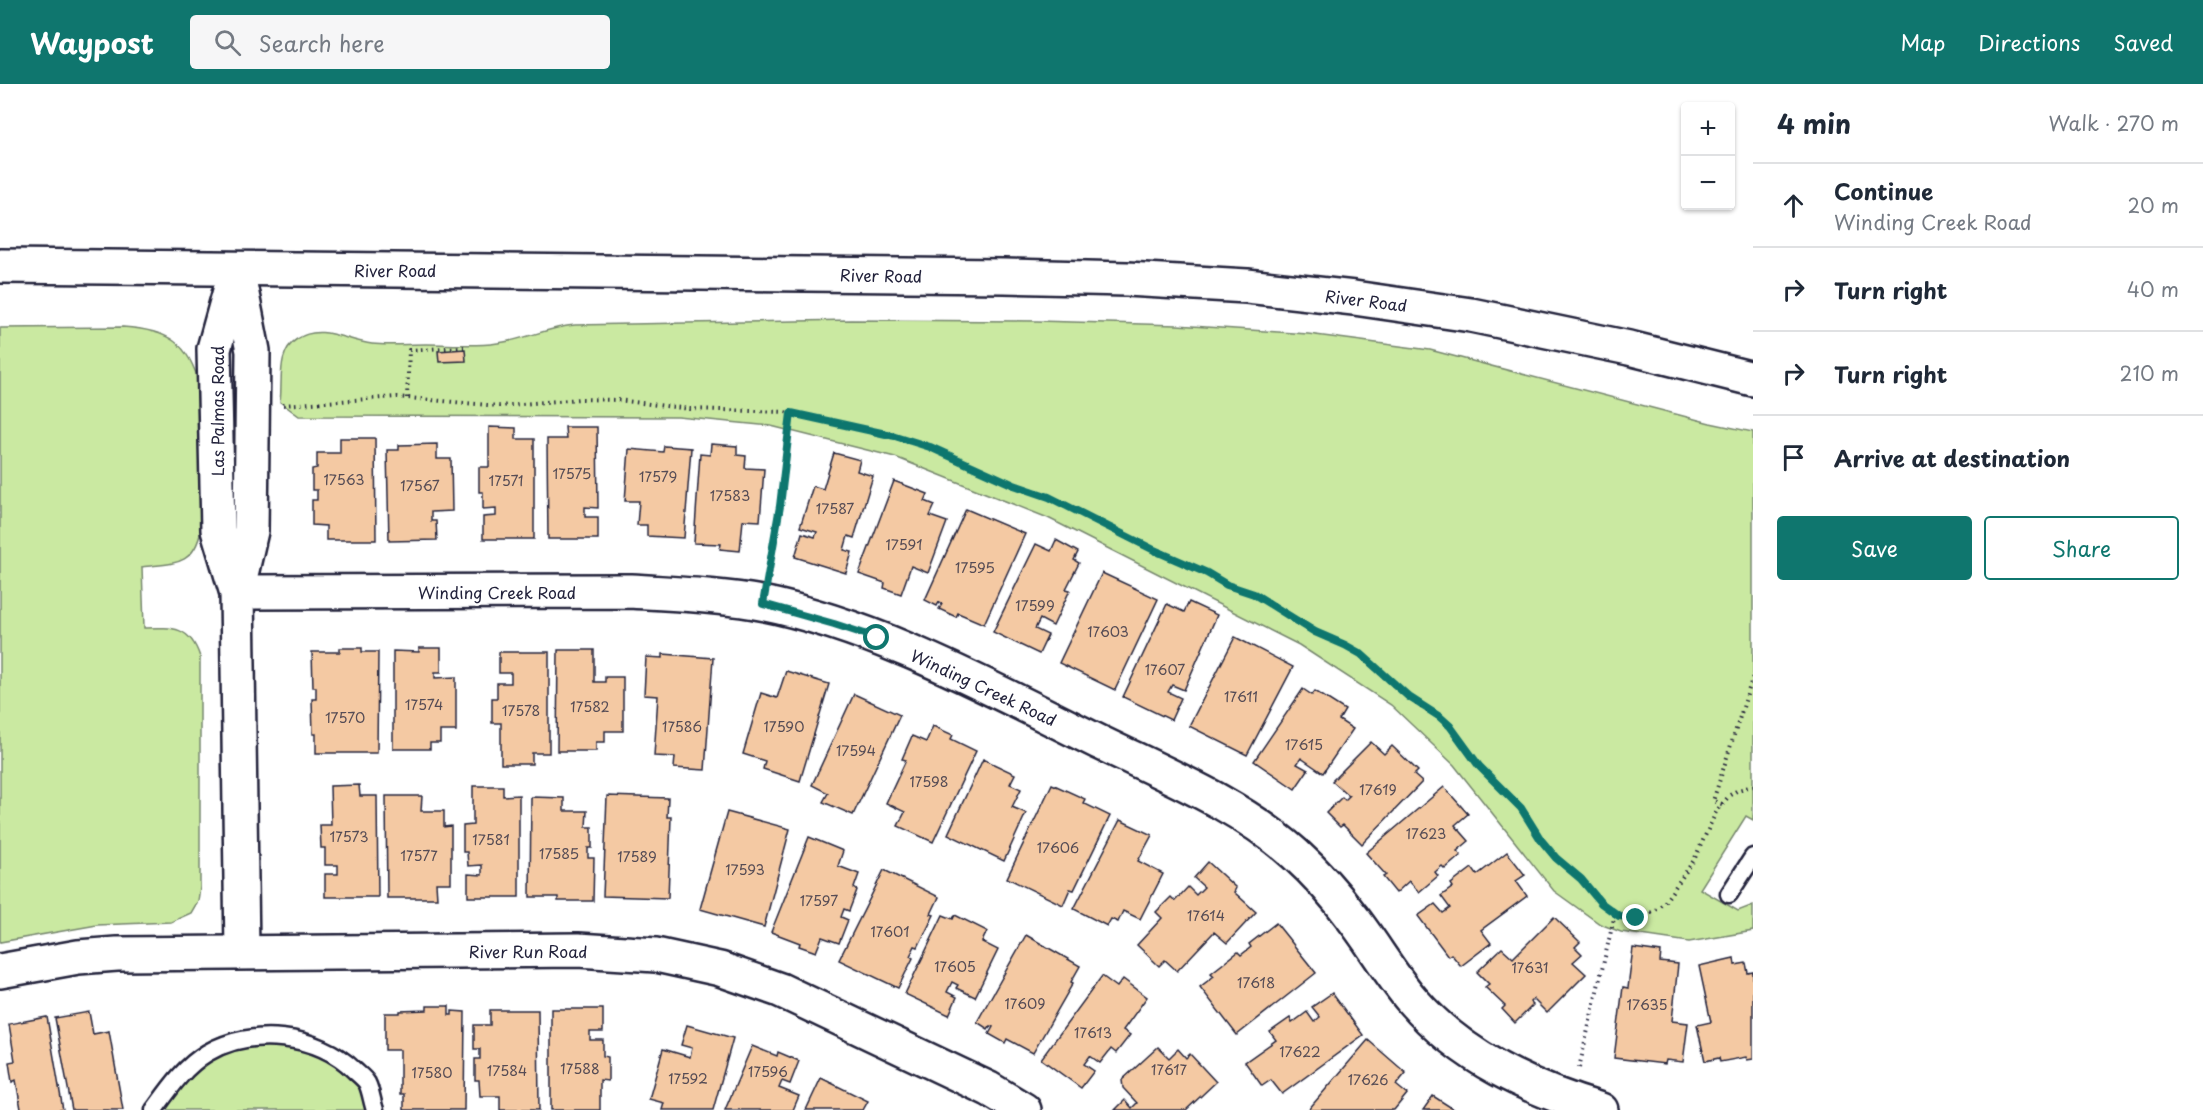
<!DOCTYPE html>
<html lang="en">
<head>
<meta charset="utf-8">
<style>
  :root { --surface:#fff; --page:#f6f6f7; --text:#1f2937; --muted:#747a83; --line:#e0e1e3; --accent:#0f766e }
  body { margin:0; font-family:"Playpen Sans",sans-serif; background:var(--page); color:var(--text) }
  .controls { position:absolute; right:18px; top:18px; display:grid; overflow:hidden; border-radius:6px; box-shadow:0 2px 4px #0004 }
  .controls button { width:54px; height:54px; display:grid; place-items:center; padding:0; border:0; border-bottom:2px solid var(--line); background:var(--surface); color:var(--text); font:30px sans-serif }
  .stop { position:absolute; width:18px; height:18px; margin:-14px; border:4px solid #0f766e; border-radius:50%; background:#fff }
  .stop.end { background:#0f766e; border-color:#fff; box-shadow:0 2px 6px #0008 }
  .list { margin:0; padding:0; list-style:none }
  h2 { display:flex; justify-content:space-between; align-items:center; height:78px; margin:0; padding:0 24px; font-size:26px }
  h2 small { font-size:20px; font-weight:400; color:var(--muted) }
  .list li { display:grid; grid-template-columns:39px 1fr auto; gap:18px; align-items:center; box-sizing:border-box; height:84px; padding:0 24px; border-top:2px solid var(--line) }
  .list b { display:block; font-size:22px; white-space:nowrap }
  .list p { margin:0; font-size:20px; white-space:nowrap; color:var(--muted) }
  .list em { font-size:20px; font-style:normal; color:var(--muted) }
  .actions { display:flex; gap:12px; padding:18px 24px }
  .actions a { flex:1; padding:14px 0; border:2px solid var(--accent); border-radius:6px; text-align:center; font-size:21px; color:var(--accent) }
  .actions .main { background:var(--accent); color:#fff }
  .icon { flex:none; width:33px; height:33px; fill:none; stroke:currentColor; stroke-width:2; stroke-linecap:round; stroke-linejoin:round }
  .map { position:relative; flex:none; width:1753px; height:1026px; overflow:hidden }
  header { display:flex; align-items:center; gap:36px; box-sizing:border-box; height:84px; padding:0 30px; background:var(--accent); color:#fff }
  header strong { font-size:28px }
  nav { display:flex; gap:33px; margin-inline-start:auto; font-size:21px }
  .search { width:420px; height:54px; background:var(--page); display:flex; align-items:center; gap:15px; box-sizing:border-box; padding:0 21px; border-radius:6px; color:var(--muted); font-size:22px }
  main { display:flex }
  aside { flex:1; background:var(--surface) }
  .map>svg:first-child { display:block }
</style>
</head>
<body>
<header>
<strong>Waypost</strong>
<div class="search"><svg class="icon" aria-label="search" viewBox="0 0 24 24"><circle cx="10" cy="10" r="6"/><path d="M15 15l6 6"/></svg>Search here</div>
<nav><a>Map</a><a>Directions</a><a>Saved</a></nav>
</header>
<main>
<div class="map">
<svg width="1753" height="1026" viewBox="0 0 1753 1026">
  <rect width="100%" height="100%" fill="#fff"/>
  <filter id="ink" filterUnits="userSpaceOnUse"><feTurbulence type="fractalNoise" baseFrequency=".0167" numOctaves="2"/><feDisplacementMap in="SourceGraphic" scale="12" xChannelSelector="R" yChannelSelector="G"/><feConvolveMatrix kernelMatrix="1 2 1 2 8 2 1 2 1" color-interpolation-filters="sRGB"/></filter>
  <g filter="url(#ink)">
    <!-- green -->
    <g fill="#cae9a1" stroke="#76866e" stroke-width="1.5">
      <path d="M851 236 1037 237 1177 241 1308 250 1430 266 1710 339 1753 348V736L1746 732 1700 805 1738 827 1753 821V847L1689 858 1621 848 1600 840 1554 807 1454 681 1391 621 1299 561 1048 434 895 373 771 342 678 333 299 332 280 318C283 298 276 268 297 255 321 239 346 257 372 260 389 262 408 260 426 260 452 260 479 263 504 258 528 254 550 243 575 241Z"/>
      <path d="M123 243C168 246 189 258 200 303L201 446C194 483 172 479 142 483L144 544C173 543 190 542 200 573V803L198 817 191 829 171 838 97 841 0 858V244Z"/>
      <path d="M274 954 350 981 375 1026H154L208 968Z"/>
    </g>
    <!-- building -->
    <g fill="#f4c9a3" stroke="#22223b" stroke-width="1.5">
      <path d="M465 265 466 277 439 278 438 267Z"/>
      <path d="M489 343 516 344V355H534V455H483V433L496 432V424L483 425V408H479V383H489Z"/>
      <path d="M565 343H597L598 424 585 423V433H598V455H548L547 355H566Z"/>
      <path d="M340 354H375L376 456H326V442L312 441V416H317V406H312V385L317 384V369H340Z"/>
      <path d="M437 360V375H451L452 427 431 428V437H436L437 456 389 457 387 366H399V361Z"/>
      <path d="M711 360 737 362V371L746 372 745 384 764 385 760 437 743 436 740 467 720 465 721 460 694 459 700 370 710 371Z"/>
      <path d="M664 362 691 364 684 454 647 452V441H637L639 417H625L629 365 663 368Z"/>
      <path d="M834 369 860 376 857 387 873 392 854 454 848 452 844 466 852 468 846 489 795 473 802 449 815 453 817 448 800 443 813 402 823 405Z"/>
      <path d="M894 397 928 410 925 417 935 421 930 432 947 438 928 489 911 482 901 510 884 504 885 499 859 490Z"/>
      <path d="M966 425 1025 450 984 540 958 529 956 533 939 525 942 520 939 518 937 522 925 516Z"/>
      <path d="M1056 456 1078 468 1074 476 1079 479 1066 505 1070 506 1053 542 1040 535 1035 545 1048 551 1039 570 993 548 1036 460 1051 467Z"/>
      <path d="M1102 489 1158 515 1115 606 1059 579Z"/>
      <path d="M1189 518 1217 531 1184 606 1172 601 1168 608 1181 614 1171 636 1123 613 1167 520 1184 528Z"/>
      <path d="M1235 553 1293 583 1247 671 1189 642Z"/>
      <path d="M340 564H362V568H378L377 669H316V650H313L312 615H316V603H313L312 568H340Z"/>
      <path d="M419 564H441V588H435V594L456 593V647H440V659H430V665H393V567L419 568Z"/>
      <path d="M558 566H594V598H605V593H623V647H605V658H596V667H557Z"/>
      <path d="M499 568H549V669H532V680H501V639H492V614H497V599H511V589H499Z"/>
      <path d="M663 570 713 574 705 686 674 684 675 673 654 672 658 612 644 611 646 573 663 574Z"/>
      <path d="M786 587 829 600 800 697 763 685 765 677 743 670 761 609 777 614Z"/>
      <path d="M1303 605 1312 611 1315 607 1345 626 1339 636 1353 645 1323 689 1301 674 1297 680 1308 686 1295 705 1254 677Z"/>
      <path d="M854 610 900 631 853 731 823 718 828 709 812 701Z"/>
      <path d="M933 642 953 651 951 655 976 667 933 758 898 742 905 728 886 719 906 676 902 675 912 652 926 658Z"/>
      <path d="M1371 658 1384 670 1392 662 1418 687 1414 691 1422 698 1362 760 1343 741 1340 743 1326 729 1342 713 1345 716 1349 712 1332 697Z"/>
      <path d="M983 675 1015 690 1010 700 1021 705 1012 723 1026 729 1004 777 948 750Z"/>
      <path d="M1052 700 1085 715 1083 719 1110 732 1074 806 1070 805 1063 821 1007 794Z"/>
      <path d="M359 701 360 712H377L378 813H325V790H338V781H325V764H321L320 741H331L330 702Z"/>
      <path d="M473 702H503V712L519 711V813H468V790L482 791V781L468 782 467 768H463V742L473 741Z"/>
      <path d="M1444 703 1468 730 1455 741 1469 757 1457 767 1461 771 1445 785 1442 782 1435 788 1438 792 1419 808 1409 797 1396 809 1383 793 1386 791 1366 769Z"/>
      <path d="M386 712H422L421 727H444V743L451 742V799H436L437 814H387Z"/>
      <path d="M607 712 668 714 667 733H671L668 814 603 812Z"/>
      <path d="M531 713 564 714V727H587L586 743H592V764H588V774H594L593 817H558V813H530Z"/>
      <path d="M727 728 790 745 764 843 700 825Z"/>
      <path d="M1120 736 1152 751 1138 777 1163 790 1140 835 1123 827 1118 838 1111 835 1107 842 1074 825Z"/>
      <path d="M809 753 843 767 838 782 859 790 854 804 857 806 849 827 844 825 841 833 848 836 839 859 822 853 816 868 799 862 800 859 771 848Z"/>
      <path d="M1507 768 1525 791 1516 797 1527 812 1481 846 1491 859 1461 882 1451 870 1448 872 1418 832 1435 820 1443 829 1450 824 1441 812 1453 803 1451 800 1472 784 1477 791Z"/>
      <path d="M1208 778 1236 804 1234 808 1256 828 1227 859 1214 848 1177 887 1165 876 1159 882 1137 861 1162 834 1156 828 1171 813 1175 817 1188 803 1196 811 1204 803 1194 794Z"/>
      <path d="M884 786 939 813 931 830 934 831 918 863 915 862 910 872 913 874 898 904 839 876Z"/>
      <path d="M943 831 953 835 955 831 987 847 982 858 998 866 975 913 956 904 958 901 952 898 947 908 957 913 949 931 905 910Z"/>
      <path d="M1554 833 1580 858 1575 863 1582 870 1573 878 1586 890 1547 929 1533 915 1530 918 1533 921 1515 939 1502 925 1505 922 1485 903 1489 900 1477 888 1502 864 1513 874Z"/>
      <path d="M1276 839 1316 889 1237 951 1200 903 1214 892 1211 889 1238 868 1241 871 1251 863 1249 860Z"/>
      <path d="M1026 851 1080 882 1071 898 1073 899 1033 969 1007 955 1005 959 989 950 993 943 990 942 988 945 977 938Z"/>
      <path d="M1633 864 1661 868 1660 878 1678 880 1672 937 1688 939 1683 978 1666 976 1665 980 1614 974 1623 903 1628 904Z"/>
      <path d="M1734 874 1735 881 1746 879 1748 889 1753 888V975L1747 976 1746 973 1720 978 1719 974 1705 977 1697 941 1711 938 1699 882Z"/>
      <path d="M1102 892 1117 903 1123 895 1147 913 1123 946 1130 951 1116 969 1111 965 1100 979 1090 972 1084 980 1094 987 1081 1004 1041 975Z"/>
      <path d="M1332 909 1363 951 1282 1010 1271 996 1262 1002 1245 978 1276 956 1270 948 1290 934 1292 939 1307 928 1314 938 1320 933 1312 923Z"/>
      <path d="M427 922H449V931H452V927L465 928 464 1026H404V1010H400V966H385V929H400V927L427 926Z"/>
      <path d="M551 925H603V948H590V956H603V972L608 973V997L600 996V1026H551Z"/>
      <path d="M490 926H538L539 1026H500V1012H480L479 996H475V975H480V965H474V941H490Z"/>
      <path d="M89 928 93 950 109 947 123 1026H72L55 934Z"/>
      <path d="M47 933 63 1026 21 1025 16 996 12 998 9 978 15 977 9 940Z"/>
      <path d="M687 941 733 954 713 1026H662L664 1019 649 1015 663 965 690 973 692 964 681 961Z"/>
      <path d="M1368 956 1406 989 1396 1001 1407 1010 1394 1026H1308Z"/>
      <path d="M752 962 777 972 778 968 799 977 790 1000 782 997 779 1004 799 1012 793 1026H725Z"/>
      <path d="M1158 963 1169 974 1178 965 1186 974 1190 970 1216 998 1186 1026H1115L1125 1016 1132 1024 1137 1019 1123 1004 1122 996Z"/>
      <path d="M821 994 868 1017 863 1026H806Z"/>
      <path d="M1433 1012 1455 1026H1423Z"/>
    </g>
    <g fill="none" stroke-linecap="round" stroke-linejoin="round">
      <!-- service casing -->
      <g stroke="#22223b" stroke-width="21">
        <g id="service">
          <path d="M1729 810 1753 773"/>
          <path d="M154 1026C170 1004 184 983 207 969 251 943 318 950 354 986 358 990 364 994 367 999 371 1007 372 1018 375 1026"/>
        </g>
      </g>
      <!-- minor casing -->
      <g stroke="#22223b" stroke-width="38">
        <g id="minor">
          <path d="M237 185 253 267 251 447 237 508 242 868"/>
          <path d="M235 189 214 265 218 446 236 506"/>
          <path d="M237 508 631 507C674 510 719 511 761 519 878 542 997 608 1103 660 1169 692 1240 721 1295 770 1316 789 1335 810 1352 833 1373 860 1390 890 1412 916 1462 974 1530 1005 1601 1026"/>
          <path d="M0 887 78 873 117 870 578 866 656 871 720 885 780 906 989 1005 1024 1026"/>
        </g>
      </g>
      <!-- secondary casing -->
      <g stroke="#22223b" stroke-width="38">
        <path id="secondary" d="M0 182 1004 192 1127 195 1247 202 1354 214 1471 231 1629 264 1753 295"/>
      </g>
      <!-- path -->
      <g stroke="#22223b" stroke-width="4" stroke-dasharray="1.5 4.5" stroke-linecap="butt">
        <path d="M407 314 409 266 464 263"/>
        <path d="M283 321 397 313 499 322 580 315 618 316 690 325 785 328 895 352 930 363 1014 401 1049 413 1154 466 1207 489 1227 501 1254 510 1315 548 1345 561 1361 570 1398 605 1420 622 1440 633 1450 642 1479 682 1521 724 1541 756 1556 774 1581 795 1601 819 1619 832 1636 834 1655 827 1664 819 1694 776 1717 726 1730 711 1738 706 1753 702"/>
        <path d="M769 489 780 422 791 329"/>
        <path d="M1722 720 1713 717 1753 592"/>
        <path d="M1579 984 1615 830"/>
      </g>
      <!-- service -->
      <use href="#service" stroke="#fff" stroke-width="16"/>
      <!-- minor -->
      <use href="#minor" stroke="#fff" stroke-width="33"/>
      <!-- secondary -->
      <use href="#secondary" stroke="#fff" stroke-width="33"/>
    </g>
  </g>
  <g fill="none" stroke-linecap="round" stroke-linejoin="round" filter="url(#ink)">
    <!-- route -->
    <path stroke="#0f766e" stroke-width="8" d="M877 554 834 540 763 520 780 422 791 329 895 352 930 363 1014 401 1049 413 1154 466 1207 489 1227 501 1254 510 1315 548 1345 561 1361 570 1409 613 1440 633 1450 642 1479 682 1521 724 1541 756 1556 774 1581 795 1601 819 1619 832 1636 834"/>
  </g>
  <g text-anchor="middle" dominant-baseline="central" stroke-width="4.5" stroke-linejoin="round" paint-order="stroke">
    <!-- number labels -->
    <g font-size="14" fill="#564c55">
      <text x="572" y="389">17575</text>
      <text x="658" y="392">17579</text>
      <text x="344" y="395">17563</text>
      <text x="506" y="396">17571</text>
      <text x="420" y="401">17567</text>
      <text x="730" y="411">17583</text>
      <text x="835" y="424">17587</text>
      <text x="904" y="460">17591</text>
      <text x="975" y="483">17595</text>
      <text x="1035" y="521">17599</text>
      <text x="1108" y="547">17603</text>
      <text x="1165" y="585">17607</text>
      <text x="1241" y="612">17611</text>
      <text x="424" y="620">17574</text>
      <text x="590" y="622">17582</text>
      <text x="521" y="626">17578</text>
      <text x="345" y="633">17570</text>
      <text x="682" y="642">17586</text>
      <text x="784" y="642">17590</text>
      <text x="1304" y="660">17615</text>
      <text x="856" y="666">17594</text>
      <text x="929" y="697">17598</text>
      <text x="1378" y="705">17619</text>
      <text x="1426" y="749">17623</text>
      <text x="349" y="752">17573</text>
      <text x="491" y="755">17581</text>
      <text x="1058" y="763">17606</text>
      <text x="559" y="769">17585</text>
      <text x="419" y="771">17577</text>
      <text x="637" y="772">17589</text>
      <text x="745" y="785">17593</text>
      <text x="819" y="816">17597</text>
      <text x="1206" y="831">17614</text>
      <text x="890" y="847">17601</text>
      <text x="955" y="882">17605</text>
      <text x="1530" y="883">17631</text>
      <text x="1256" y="898">17618</text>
      <text x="1025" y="919">17609</text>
      <text x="1647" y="920">17635</text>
      <text x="1093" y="948">17613</text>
      <text x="1300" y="967">17622</text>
      <text x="580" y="984">17588</text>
      <text x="1169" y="985">17617</text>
      <text x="507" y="986">17584</text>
      <text x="768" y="987">17596</text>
      <text x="432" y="988">17580</text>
      <text x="688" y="994">17592</text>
      <text x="1368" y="995">17626</text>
    </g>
    <!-- street labels -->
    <g font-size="16" fill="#22223b" stroke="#fff">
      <text x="395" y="186">River Road</text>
      <text transform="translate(881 191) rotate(1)">River Road</text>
      <text transform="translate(1366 216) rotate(7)">River Road</text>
      <text transform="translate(217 327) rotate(-90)">Las Palmas Road</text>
      <text x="497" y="508">Winding Creek Road</text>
      <text transform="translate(984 603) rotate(25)">Winding Creek Road</text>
      <text x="528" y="867">River Run Road</text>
    </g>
  </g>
</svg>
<div class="controls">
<button>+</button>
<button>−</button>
</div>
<div class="stop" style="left:877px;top:554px"></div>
<div class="stop end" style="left:1636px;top:834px"></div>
</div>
<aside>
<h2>4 min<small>Walk · 270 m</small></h2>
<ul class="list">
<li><svg class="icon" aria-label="ahead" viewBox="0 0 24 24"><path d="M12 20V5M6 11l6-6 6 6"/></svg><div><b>Continue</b><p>Winding Creek Road</p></div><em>20 m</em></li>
<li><svg class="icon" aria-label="right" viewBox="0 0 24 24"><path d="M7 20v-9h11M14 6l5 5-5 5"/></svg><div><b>Turn right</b></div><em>40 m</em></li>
<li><svg class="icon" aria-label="right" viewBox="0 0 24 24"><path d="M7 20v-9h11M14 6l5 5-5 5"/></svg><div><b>Turn right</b></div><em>210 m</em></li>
<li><svg class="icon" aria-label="arrive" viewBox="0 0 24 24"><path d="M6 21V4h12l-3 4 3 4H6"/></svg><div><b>Arrive at destination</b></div></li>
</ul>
<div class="actions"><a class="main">Save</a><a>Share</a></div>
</aside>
</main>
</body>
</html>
